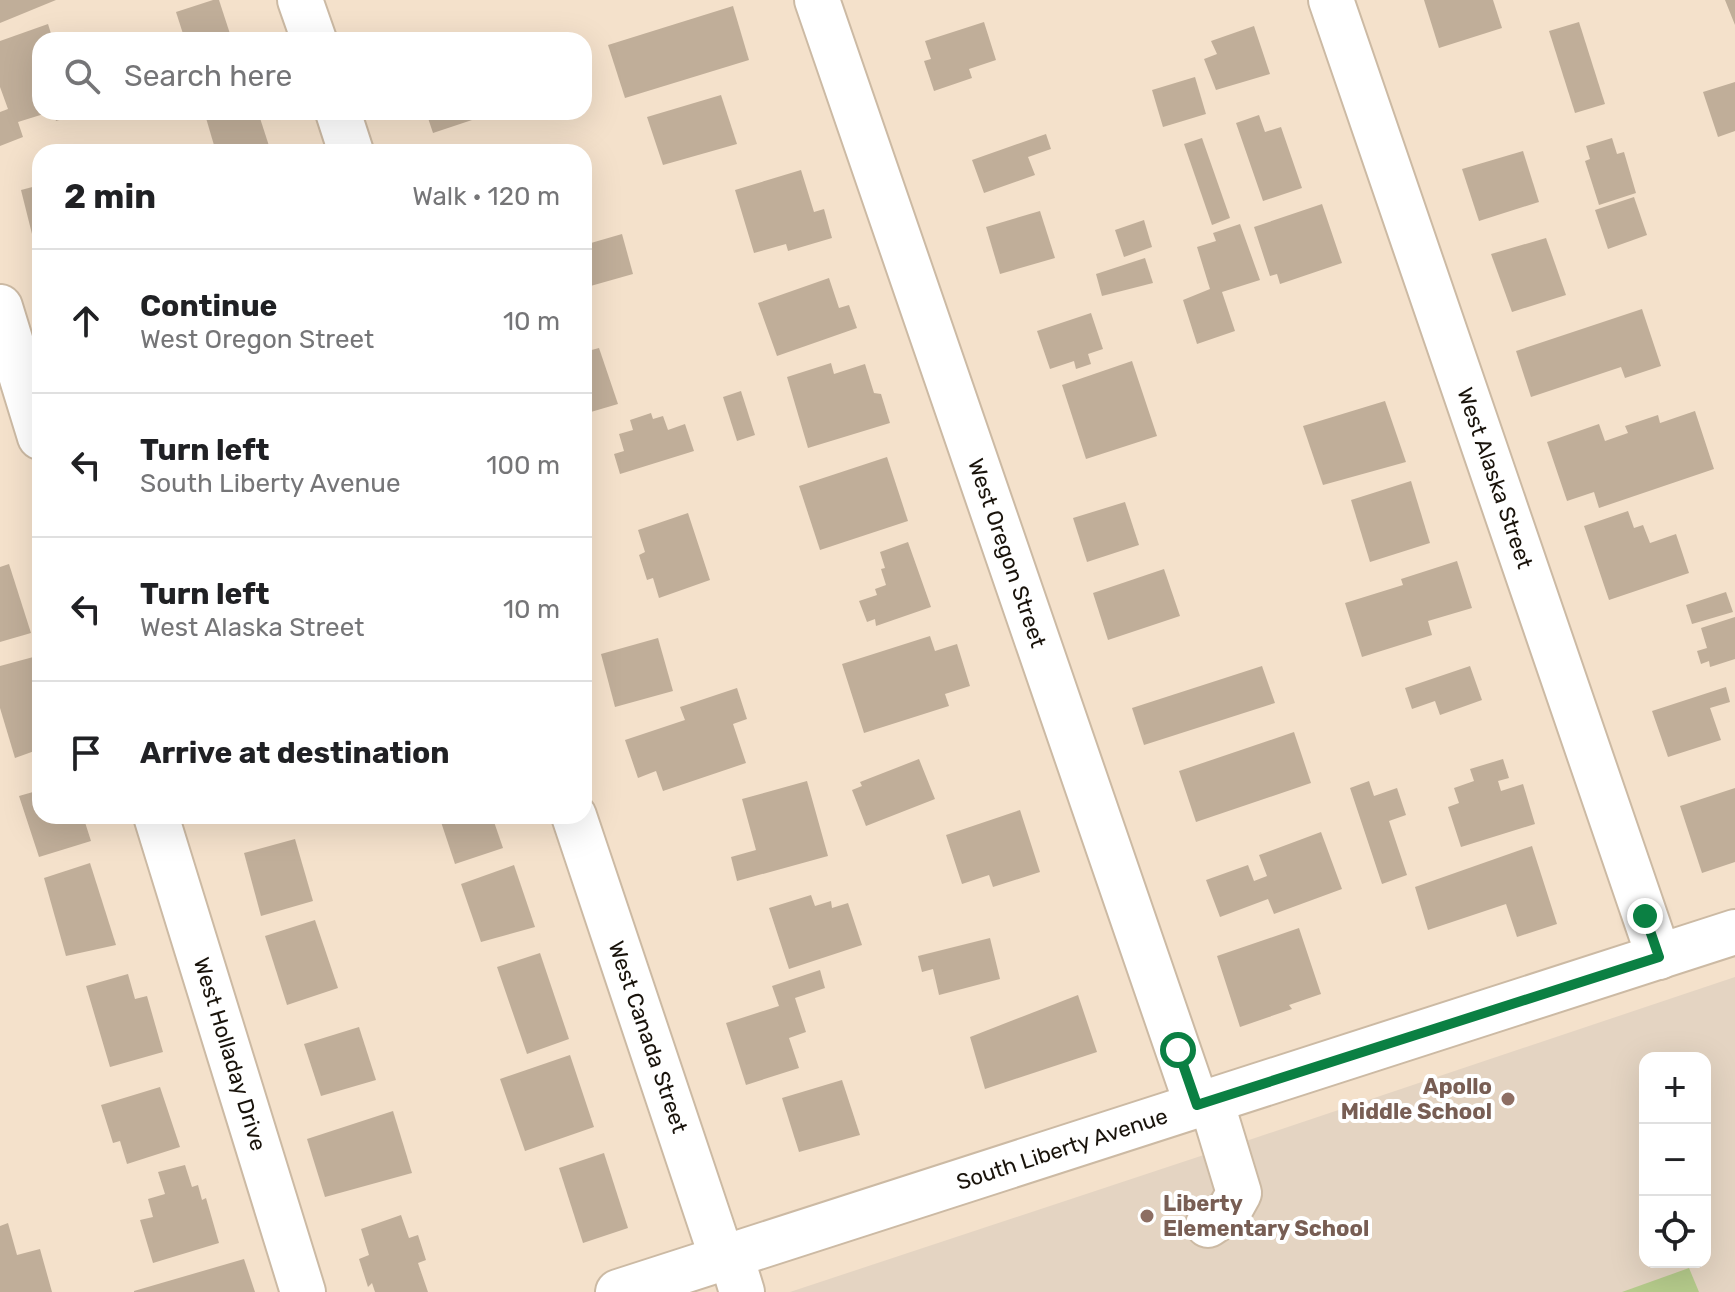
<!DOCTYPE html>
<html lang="en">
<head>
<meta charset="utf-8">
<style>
  :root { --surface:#fff; --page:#f6f6f6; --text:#202124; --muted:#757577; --line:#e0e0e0 }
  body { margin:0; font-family:Rubik,sans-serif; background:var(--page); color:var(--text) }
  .controls { position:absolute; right:24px; bottom:24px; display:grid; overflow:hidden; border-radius:16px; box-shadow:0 8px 32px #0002 }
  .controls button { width:72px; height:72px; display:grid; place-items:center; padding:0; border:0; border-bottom:2px solid var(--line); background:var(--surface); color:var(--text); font:40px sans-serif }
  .stop { position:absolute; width:24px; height:24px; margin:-18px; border:6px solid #0b8043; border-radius:50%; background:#fff }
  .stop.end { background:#0b8043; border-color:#fff; box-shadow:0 2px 8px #0008 }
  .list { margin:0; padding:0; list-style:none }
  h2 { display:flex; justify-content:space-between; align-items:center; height:104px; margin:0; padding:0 32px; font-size:34px }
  h2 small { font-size:26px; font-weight:400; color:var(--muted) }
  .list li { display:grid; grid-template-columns:52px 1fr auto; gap:24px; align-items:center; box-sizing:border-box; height:144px; padding:0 32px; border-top:2px solid var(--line) }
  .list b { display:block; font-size:30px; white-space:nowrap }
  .list p { margin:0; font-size:26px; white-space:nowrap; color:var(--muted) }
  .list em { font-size:26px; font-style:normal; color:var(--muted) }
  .icon { flex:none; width:44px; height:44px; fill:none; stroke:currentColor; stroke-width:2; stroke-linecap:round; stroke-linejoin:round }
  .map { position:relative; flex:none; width:1735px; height:1292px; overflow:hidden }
  .search { position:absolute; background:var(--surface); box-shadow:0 8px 32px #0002; left:32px; top:32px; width:560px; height:88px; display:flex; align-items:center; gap:20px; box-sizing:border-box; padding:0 28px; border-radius:24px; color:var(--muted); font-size:30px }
  .panel { position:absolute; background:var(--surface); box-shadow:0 8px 32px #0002; left:32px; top:144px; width:560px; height:680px; border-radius:24px }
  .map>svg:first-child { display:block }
</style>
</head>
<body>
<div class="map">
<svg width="1735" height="1292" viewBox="0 0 1735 1292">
  <rect width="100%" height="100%" fill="#f4e1cb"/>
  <!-- education -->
  <path fill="#e4d4c2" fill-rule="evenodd" d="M1735 977V1292H790L1249 1140ZM1645 1058H1705V1262H1645Z"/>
  <!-- green -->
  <path fill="#b5cb8b" d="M1689 1268 1699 1292H1622Z"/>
  <!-- building -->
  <g fill="#c0ae99">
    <path d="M0 0H56L0 23Z"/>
    <path d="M213 0H219L232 40H185L176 12Z"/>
    <path d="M1424 0H1493L1502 28 1439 48Z"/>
    <path d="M1725 0H1735V25Z"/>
    <path d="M733 6 749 60 625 98 608 45Z"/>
    <path d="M984 22 996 60 969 69 972 78 934 91 924 61 931 59 925 41Z"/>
    <path d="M1579 22 1605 104 1575 113 1549 31Z"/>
    <path d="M48 24 53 40H40V112L47 113 18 122 23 137 0 146V112L8 109 0 87V41Z"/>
    <path d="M1254 26 1270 74 1216 90 1204 59 1217 54 1211 41Z"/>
    <path d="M1195 77 1206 114 1163 127 1152 90Z"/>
    <path d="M1735 82V131L1718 137 1703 92Z"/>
    <path d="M721 95 737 144 663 165 647 117Z"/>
    <path d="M53 112H81V113L56 121Z"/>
    <path d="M224 112H258L271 152H216L206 118Z"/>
    <path d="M426 112H486L487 115 433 133Z"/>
    <path d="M1259 115 1265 132 1281 127 1302 188 1263 201 1236 123Z"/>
    <path d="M1046 134 1051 149 1028 157 1035 175 984 193 972 160Z"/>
    <path d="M1202 138 1230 218 1212 225 1184 144Z"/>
    <path d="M1612 138 1617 154 1624 152 1636 193 1599 205 1585 161 1590 159 1586 146Z"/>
    <path d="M122 145 124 152H97V151Z"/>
    <path d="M1523 151 1539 202 1479 221 1462 169Z"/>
    <path d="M801 170 814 212 824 209 832 238 788 251 786 244 754 253 735 190Z"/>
    <path d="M40 185V232L32 234 21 190Z"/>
    <path d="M1634 197 1647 235 1608 249 1595 210Z"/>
    <path d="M1322 204 1342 263 1280 284 1277 274 1270 276 1254 227Z"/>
    <path d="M1040 211 1055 258 1000 274 986 227Z"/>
    <path d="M1144 220 1152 247 1124 257 1115 230Z"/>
    <path d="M1240 224 1260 280 1222 292 1235 331 1197 344 1183 300 1210 289 1197 247 1216 241 1213 233Z"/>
    <path d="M622 234 633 274 587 287 584 275V245Z"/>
    <path d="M1546 238 1566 295 1512 312 1491 254Z"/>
    <path d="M1145 258 1153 283 1102 296 1096 274Z"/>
    <path d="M829 278 839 308 849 305 857 328 777 356 758 303Z"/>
    <path d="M1642 309 1661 366 1625 378 1621 367 1531 397 1516 351Z"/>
    <path d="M1091 313 1103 349 1088 354 1091 364 1076 369 1074 361 1050 369 1037 331Z"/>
    <path d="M599 348 618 404 584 414V352Z"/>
    <path d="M1132 361 1157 436 1086 459 1062 385Z"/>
    <path d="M831 363 834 374 865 364 874 393 881 394 890 423 808 448 787 377Z"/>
    <path d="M741 391 755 435 737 441 723 397Z"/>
    <path d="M1385 401 1406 462 1323 485 1303 426Z"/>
    <path d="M1695 411 1714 469 1599 508 1594 492 1567 501 1547 442 1599 424 1605 441 1628 433 1625 426 1658 415 1660 423Z"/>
    <path d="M651 413 653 419 663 416 668 430 685 424 694 451 620 474 614 454 624 451 619 434 633 430 630 420Z"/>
    <path d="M887 457 908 521 820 550 799 486Z"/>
    <path d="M1411 481 1430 543 1370 562 1351 500Z"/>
    <path d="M1125 502 1139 545 1087 562 1073 518Z"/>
    <path d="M1628 511 1634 528 1643 525 1650 543 1676 534 1689 573 1609 600 1584 526Z"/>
    <path d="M688 513 710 580 659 598 653 578 647 580 639 555 645 552 638 530Z"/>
    <path d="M908 542 931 607 876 626 875 619 867 622 859 601 877 595 875 589 886 585 881 569 885 568 880 552Z"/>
    <path d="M1457 561 1472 608 1428 621 1432 635 1362 657 1345 603 1403 585 1401 579Z"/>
    <path d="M9 564 31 633 0 642V567Z"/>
    <path d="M1164 569 1180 616 1108 640 1093 593Z"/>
    <path d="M1726 592 1733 612 1692 624 1686 605Z"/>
    <path d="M1735 617V659L1710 667 1709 661 1701 664 1697 651 1707 648 1701 628Z"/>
    <path d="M930 636 935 651 957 644 970 686 945 694 949 706 864 733 842 664Z"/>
    <path d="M658 638 673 691 615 707 601 654Z"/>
    <path d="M37 656 40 667V749L15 758 0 708V666Z"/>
    <path d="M1262 666 1275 703 1144 745 1132 708Z"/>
    <path d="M1470 666 1482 700 1440 715 1435 701 1412 709 1405 688Z"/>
    <path d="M1726 687 1730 702 1710 708 1721 740 1668 757 1652 711Z"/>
    <path d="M737 688 747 719 733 724 746 763 663 791 656 771 638 778 625 740 685 720 680 707Z"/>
    <path d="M1294 732 1311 783 1196 822 1179 771Z"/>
    <path d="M919 759 935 799 866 826 852 790 862 786 860 782Z"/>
    <path d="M1503 759 1509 778 1498 781 1501 791 1523 784 1535 824 1461 847 1448 807 1459 803 1454 788 1474 781 1470 769Z"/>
    <path d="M807 781 828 856 737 881 731 857 756 850 742 799Z"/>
    <path d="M1369 781 1374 796 1397 788 1406 815 1389 821 1407 875 1382 884 1350 788Z"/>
    <path d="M1735 788V862L1702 873 1680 806Z"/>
    <path d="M40 790V816H83L91 841 39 857 19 796Z"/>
    <path d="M1020 810 1040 872 993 887 989 875 962 884 946 835Z"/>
    <path d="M228 816H251V817L231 823Z"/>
    <path d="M439 816H492L503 848 455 864Z"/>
    <path d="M1321 832 1342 889 1274 914 1268 899 1220 917 1206 880 1248 865 1254 881 1267 876 1259 855Z"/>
    <path d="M295 839 313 901 261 916 244 853Z"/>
    <path d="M1532 846 1557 924 1517 937 1506 904 1428 930 1415 887Z"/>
    <path d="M90 863 116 945 66 956 44 878Z"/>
    <path d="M514 865 535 927 481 942 461 884Z"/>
    <path d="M811 895 815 906 831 901 832 908 848 903 862 945 789 969 769 908Z"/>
    <path d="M315 920 338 988 287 1005 265 936Z"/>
    <path d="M1299 928 1321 994 1289 1005 1292 1009 1240 1027 1217 956Z"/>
    <path d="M990 938 1000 979 939 995 933 969 922 972 918 956Z"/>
    <path d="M540 953 569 1039 527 1054 497 967Z"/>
    <path d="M820 970 825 988 795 998 806 1032 789 1038 799 1068 746 1085 726 1023 779 1006 772 986Z"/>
    <path d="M128 974 135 999 147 996 163 1052 110 1067 86 986Z"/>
    <path d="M1078 995 1097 1052 985 1089 970 1037Z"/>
    <path d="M359 1027 376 1080 321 1096 304 1044Z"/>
    <path d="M570 1055 594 1127 525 1151 500 1079Z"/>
    <path d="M842 1080 860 1135 799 1152 782 1098Z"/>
    <path d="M160 1087 180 1147 127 1164 120 1141 113 1143 101 1105Z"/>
    <path d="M393 1111 412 1173 325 1197 307 1139Z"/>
    <path d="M604 1153 628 1228 583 1243 559 1168Z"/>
    <path d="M185 1165 192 1187 198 1185 202 1200 206 1198 219 1243 153 1263 140 1220 153 1217 148 1199 165 1194 158 1172Z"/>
    <path d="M401 1215 409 1238 418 1235 426 1260 418 1263 428 1292H375L372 1283 368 1287 359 1259 369 1255 361 1229Z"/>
    <path d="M8 1223 17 1255 40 1249 52 1292H0V1226Z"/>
    <path d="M244 1259 255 1292H134V1291Z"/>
  </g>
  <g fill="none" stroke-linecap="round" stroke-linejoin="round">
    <!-- minor casing -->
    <g stroke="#ccbaa4" stroke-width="48">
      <g id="minor">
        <path d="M300 0 314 40"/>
        <path d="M817 0 1197 1105"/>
        <path d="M1331 0 1659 957"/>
        <path d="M338 112 351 152"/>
        <path d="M0 307 40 437"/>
        <path d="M156 816 303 1292"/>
        <path d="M574 816 722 1258"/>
        <path d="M1208 1225 1229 1211 1239 1193 1211 1101"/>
        <path d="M731 1256 742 1292"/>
        <path d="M618 1292 1735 932"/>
      </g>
    </g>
    <!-- minor -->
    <use href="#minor" stroke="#fff" stroke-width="44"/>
  </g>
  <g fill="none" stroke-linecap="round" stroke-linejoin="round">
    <!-- route -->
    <path stroke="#0b8043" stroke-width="10" d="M1178 1050 1197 1105 1659 957 1645 916"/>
  </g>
  <!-- markers -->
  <g fill="#8d6e63" stroke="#fff" stroke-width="3">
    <circle cx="1508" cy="1099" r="8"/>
    <circle cx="1147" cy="1216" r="8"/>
  </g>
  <g text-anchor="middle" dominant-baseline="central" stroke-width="8" stroke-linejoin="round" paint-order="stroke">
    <!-- street labels -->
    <g font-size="22" fill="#19130b" stroke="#fff">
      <text transform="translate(1495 478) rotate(71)">West Alaska Street</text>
      <text transform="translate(1007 553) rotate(71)">West Oregon Street</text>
      <text transform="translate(648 1037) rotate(71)">West Canada Street</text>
      <text transform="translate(230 1054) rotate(73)">West Holladay Drive</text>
      <text transform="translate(1062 1149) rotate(-18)">South Liberty Avenue</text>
    </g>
    <!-- education labels -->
    <g font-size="22" font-weight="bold" fill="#785e54" stroke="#fff" text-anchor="end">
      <text x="1492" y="1086">Apollo<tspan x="1492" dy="25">Middle School</tspan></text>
      <text x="1163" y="1203" text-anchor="start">Liberty<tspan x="1163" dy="25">Elementary School</tspan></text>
    </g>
  </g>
</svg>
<div class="controls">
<button>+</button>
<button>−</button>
<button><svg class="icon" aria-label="locate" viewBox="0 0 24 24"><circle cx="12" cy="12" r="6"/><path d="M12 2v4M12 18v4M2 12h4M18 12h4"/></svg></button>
</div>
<div class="stop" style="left:1178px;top:1050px"></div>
<div class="stop end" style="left:1645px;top:916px"></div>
<div class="search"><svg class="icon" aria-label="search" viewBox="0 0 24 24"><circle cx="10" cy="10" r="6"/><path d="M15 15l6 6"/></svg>Search here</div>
<section class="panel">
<h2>2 min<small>Walk · 120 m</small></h2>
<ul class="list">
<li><svg class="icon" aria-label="ahead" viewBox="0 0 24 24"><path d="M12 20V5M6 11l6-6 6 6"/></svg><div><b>Continue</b><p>West Oregon Street</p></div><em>10 m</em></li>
<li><svg class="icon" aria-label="left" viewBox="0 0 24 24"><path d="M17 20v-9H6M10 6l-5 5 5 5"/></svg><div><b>Turn left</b><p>South Liberty Avenue</p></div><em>100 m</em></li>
<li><svg class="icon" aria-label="left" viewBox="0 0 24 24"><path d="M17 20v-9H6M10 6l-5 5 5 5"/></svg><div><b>Turn left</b><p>West Alaska Street</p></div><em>10 m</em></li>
<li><svg class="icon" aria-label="arrive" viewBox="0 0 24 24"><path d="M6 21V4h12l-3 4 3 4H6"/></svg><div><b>Arrive at destination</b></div></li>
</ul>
</section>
</div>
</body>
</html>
